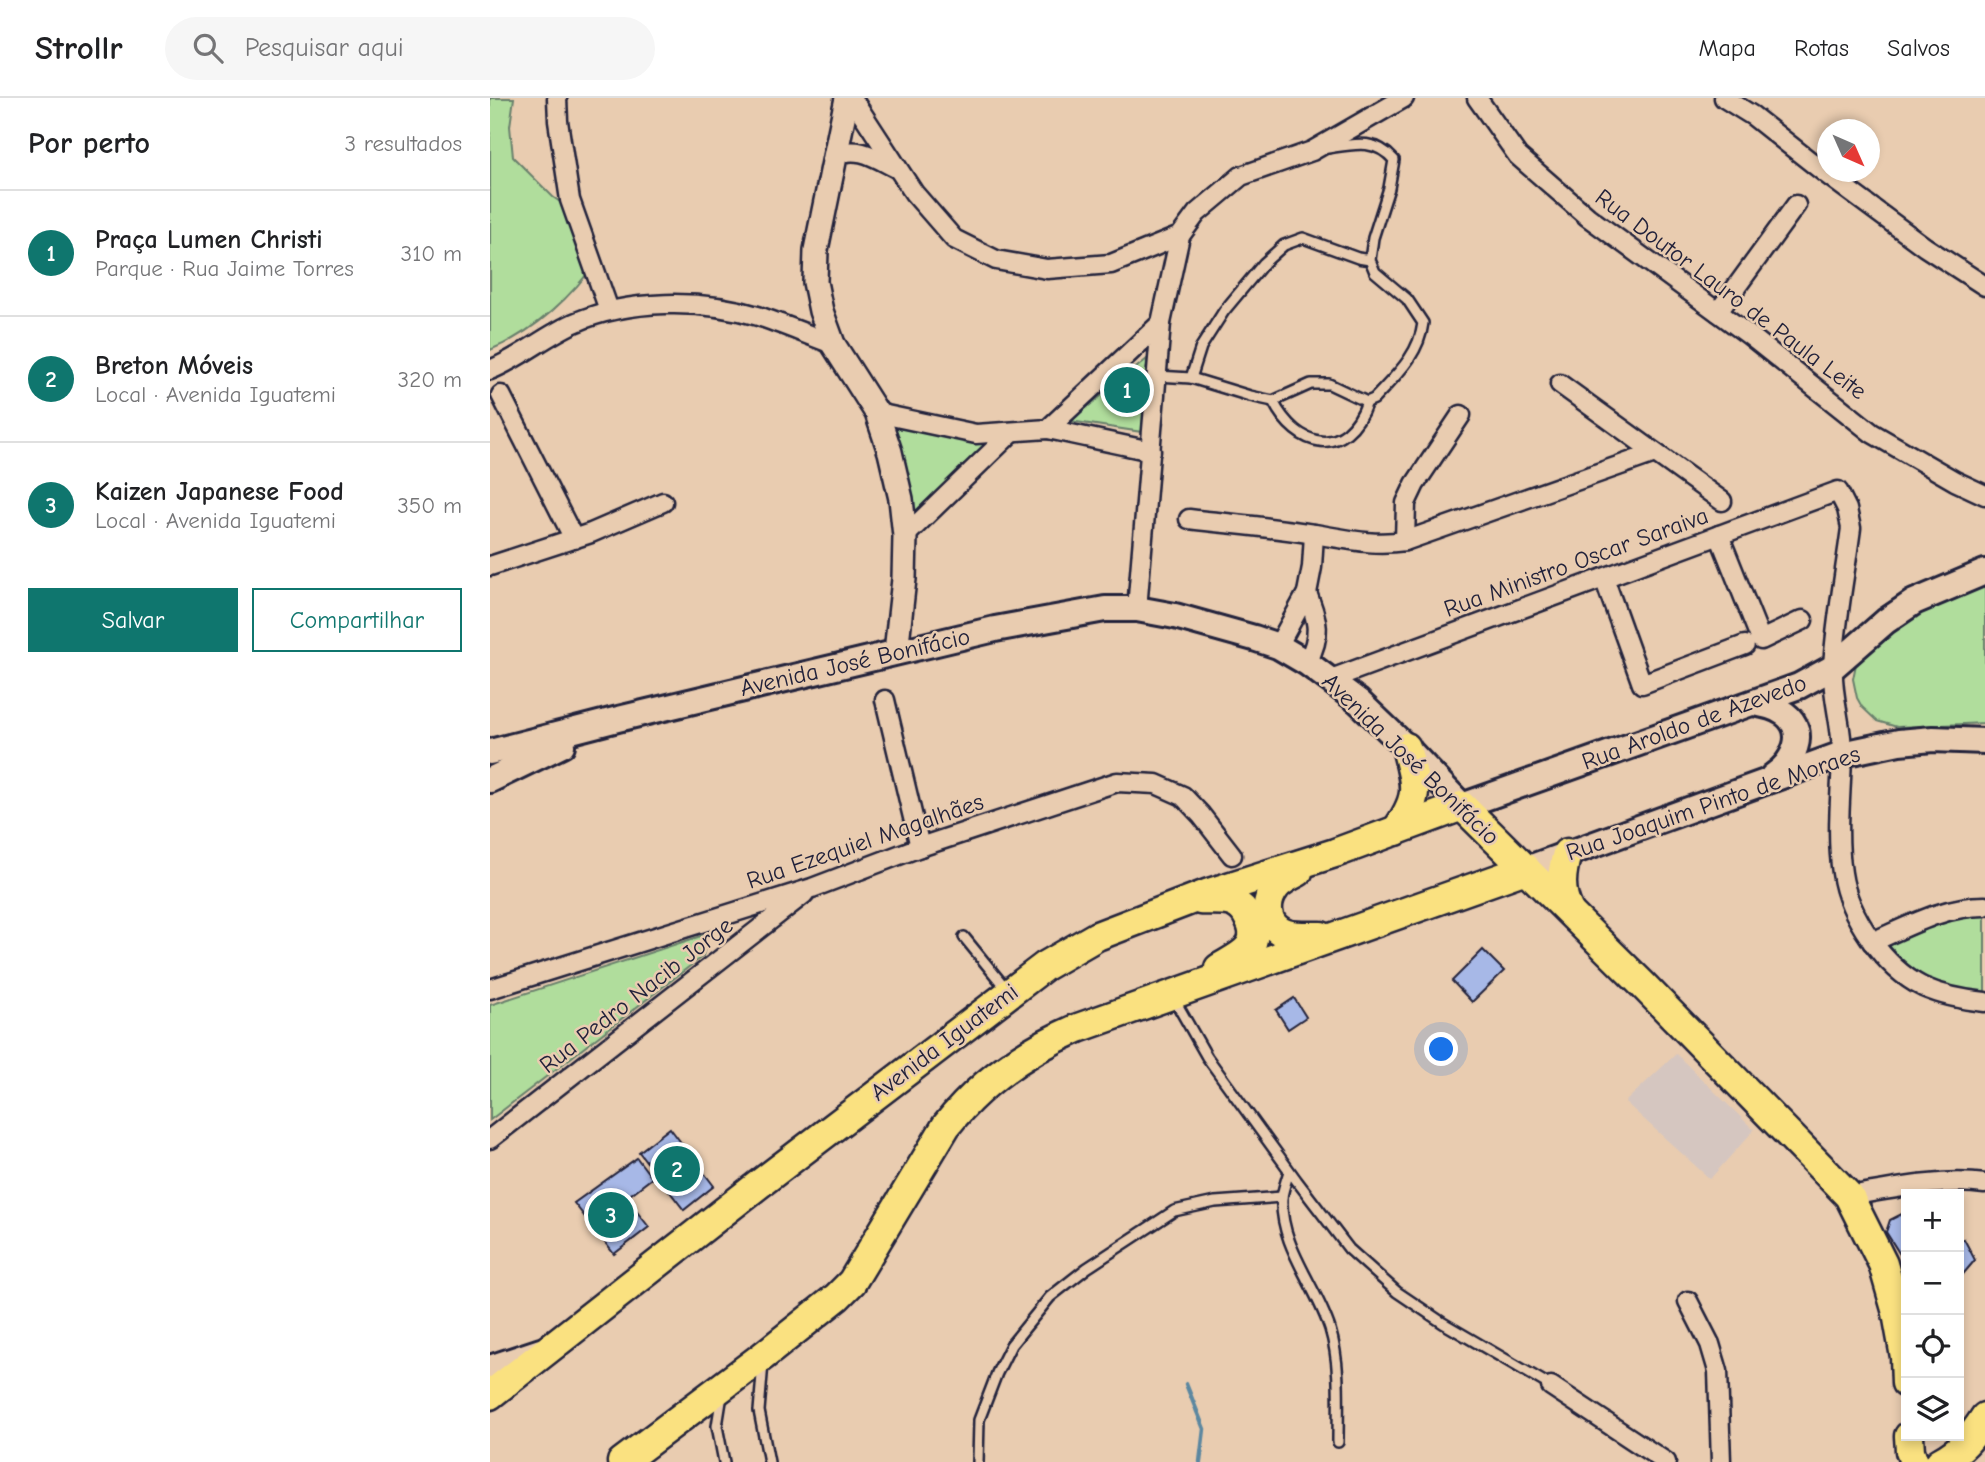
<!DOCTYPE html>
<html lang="pt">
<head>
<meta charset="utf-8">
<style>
  :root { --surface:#fff; --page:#f6f6f6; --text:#202124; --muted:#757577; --line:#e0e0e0; --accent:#0f766e }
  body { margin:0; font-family:"Comic Neue",sans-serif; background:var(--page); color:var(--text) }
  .controls { position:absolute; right:21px; bottom:21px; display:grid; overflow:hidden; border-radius:0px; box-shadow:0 4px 10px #0003 }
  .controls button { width:63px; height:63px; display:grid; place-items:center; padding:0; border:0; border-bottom:2px solid var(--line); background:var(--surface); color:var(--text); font:35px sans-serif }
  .compass { position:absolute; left:1327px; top:21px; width:63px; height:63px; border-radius:50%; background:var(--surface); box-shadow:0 4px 10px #0003; rotate:135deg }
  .you { position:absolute; left:952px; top:952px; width:24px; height:24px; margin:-18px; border:5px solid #fff; border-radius:50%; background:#1a73e8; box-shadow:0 0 0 10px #1a73e833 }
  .badge { display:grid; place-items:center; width:46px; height:46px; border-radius:50%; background:var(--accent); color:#fff; font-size:23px; font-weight:700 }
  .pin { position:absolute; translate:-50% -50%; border:4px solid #fff; box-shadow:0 2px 7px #0006 }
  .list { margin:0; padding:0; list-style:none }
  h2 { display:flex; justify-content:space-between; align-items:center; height:91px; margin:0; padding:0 28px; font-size:30px }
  h2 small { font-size:23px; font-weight:400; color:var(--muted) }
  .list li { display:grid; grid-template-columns:46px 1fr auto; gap:21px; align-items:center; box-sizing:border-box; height:126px; padding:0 28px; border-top:2px solid var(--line) }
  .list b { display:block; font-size:26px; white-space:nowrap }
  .list p { margin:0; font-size:23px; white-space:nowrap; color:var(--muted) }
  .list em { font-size:23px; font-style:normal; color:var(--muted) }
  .actions { display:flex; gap:14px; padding:21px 28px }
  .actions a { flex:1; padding:16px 0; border:2px solid var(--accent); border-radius:0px; text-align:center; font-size:24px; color:var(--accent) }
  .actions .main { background:var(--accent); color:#fff }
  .icon { flex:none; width:38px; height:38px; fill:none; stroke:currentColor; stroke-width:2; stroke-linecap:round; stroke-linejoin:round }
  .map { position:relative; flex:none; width:1495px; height:1364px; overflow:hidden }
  header { display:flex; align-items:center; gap:42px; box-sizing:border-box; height:98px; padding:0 35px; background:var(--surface); border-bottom:2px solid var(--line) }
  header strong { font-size:33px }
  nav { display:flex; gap:38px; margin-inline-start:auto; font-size:24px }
  .search { width:490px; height:63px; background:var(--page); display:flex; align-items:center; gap:18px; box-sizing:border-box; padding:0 24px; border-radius:38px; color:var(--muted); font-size:26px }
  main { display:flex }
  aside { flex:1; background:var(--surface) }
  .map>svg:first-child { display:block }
</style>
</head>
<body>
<header>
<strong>Strollr</strong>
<div class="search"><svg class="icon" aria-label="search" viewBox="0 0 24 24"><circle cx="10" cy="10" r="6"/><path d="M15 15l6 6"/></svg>Pesquisar aqui</div>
<nav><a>Mapa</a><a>Rotas</a><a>Salvos</a></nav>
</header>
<main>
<aside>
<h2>Por perto<small>3 resultados</small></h2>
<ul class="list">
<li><span class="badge">1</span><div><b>Praça Lumen Christi</b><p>Parque · Rua Jaime Torres</p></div><em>310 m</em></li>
<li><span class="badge">2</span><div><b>Breton Móveis</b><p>Local · Avenida Iguatemi</p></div><em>320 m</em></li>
<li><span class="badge">3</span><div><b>Kaizen Japanese Food</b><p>Local · Avenida Iguatemi</p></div><em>350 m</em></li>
</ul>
<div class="actions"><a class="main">Salvar</a><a>Compartilhar</a></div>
</aside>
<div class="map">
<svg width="1495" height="1364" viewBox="0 0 1495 1364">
  <rect width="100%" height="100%" fill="#e9ccb0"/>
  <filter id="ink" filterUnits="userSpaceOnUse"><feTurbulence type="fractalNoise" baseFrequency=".0143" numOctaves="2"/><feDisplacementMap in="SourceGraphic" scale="14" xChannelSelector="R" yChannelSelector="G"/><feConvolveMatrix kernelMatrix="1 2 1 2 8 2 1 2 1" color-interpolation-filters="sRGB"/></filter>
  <g filter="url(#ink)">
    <!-- built -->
    <path fill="#d5c6c0" d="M1186 956 1264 1032 1220 1081 1135 1004Z"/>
    <!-- green -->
    <g fill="#b0dd9c" stroke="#69806c" stroke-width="2">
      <path d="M0 0H24L20 28 23 59 63 99 83 113 102 133 109 160C82 199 44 234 0 252Z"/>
      <path d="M657 261 652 334 580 323Z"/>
      <path d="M403 325 495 346 426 416Z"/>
      <path d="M1495 482V625L1407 629 1387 623 1372 609 1367 600 1363 581 1367 561 1406 524Z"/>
      <path d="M1495 813V895C1448 891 1426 880 1396 844L1429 828Z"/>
      <path d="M217 836 213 858 0 1022V907Z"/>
    </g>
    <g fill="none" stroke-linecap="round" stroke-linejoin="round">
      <!-- stream -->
      <path stroke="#5c87a0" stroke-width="4.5" d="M696 1286 714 1331 710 1364"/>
    </g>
    <!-- building -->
    <g fill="#a7b8e7" stroke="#22223b" stroke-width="2">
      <path d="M993 852 1014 873 982 904 962 883Z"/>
      <path d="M804 900 816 919 798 931 786 912Z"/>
      <path d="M180 1030 224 1088 194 1112 149 1054Z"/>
      <path d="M147 1060 162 1080 136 1100 159 1129 124 1156 84 1105Z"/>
      <path d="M1416 1111V1166L1396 1134 1400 1122 1412 1116Z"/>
      <path d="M1474 1141 1485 1162 1469 1181V1142Z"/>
    </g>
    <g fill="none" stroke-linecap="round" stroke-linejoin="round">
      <!-- service casing -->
      <g stroke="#22223b" stroke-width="14">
        <g id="service">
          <path d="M667 278 701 280 760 298 783 303 821 286H839L877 304 884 301C905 278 929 258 933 225L917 201 885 174 880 162 883 140 899 90 904 62C885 40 864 46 838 50"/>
          <path d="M701 280 711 249 734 213 774 165 794 147 813 140 868 160 880 162"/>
          <path d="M783 303C807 351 856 362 877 304"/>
          <path d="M474 839 518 893"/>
          <path d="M684 901 717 959 807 1083 859 1151 907 1194 953 1225 1061 1288"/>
          <path d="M799 1073C797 1081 793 1091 792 1099 789 1147 826 1187 840 1231 851 1267 848 1307 848 1344"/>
          <path d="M273 1265 269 1313 279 1364"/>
          <path d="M232 1297 227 1328 234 1364"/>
          <path d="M488 1364 489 1322 507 1275 521 1247 560 1199 597 1170 684 1113 725 1104 792 1099"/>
        </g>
      </g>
      <!-- minor casing -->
      <g stroke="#22223b" stroke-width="23">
        <g id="minor">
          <path d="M67 0 68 23 80 102 119 212"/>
          <path d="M362 0 424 95 464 141 506 162 557 171 621 166 690 138 707 115 751 78 822 53 914 0"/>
          <path d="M987 0 1028 58 1098 119 1259 237 1382 335 1465 383 1495 397"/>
          <path d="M1234 0 1263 18 1335 75 1435 149 1495 188"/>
          <path d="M345 58C366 46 386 60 406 70"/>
          <path d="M1228 214 1306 107"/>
          <path d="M0 272C30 260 55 238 84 225 138 201 212 201 268 218 293 226 318 237 343 246"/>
          <path d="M1070 286 1232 403"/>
          <path d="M11 297 84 441"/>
          <path d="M387 315 486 336 558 331 671 225"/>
          <path d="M558 331 661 353"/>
          <path d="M699 421C741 426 782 429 824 436 857 441 881 448 915 443L1165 355"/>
          <path d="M1229 437 1271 542 1313 522"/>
          <path d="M415 438 521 335"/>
          <path d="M915 443 916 405 925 386 971 317"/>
          <path d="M0 468 101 435 173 404"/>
          <path d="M1114 480 1152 586 1255 547"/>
          <path d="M817 495C828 524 832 536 817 565"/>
          <path d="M647 511 671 225 690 138"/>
          <path d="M788 548 817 495 822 469 824 436"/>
          <path d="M841 581 1348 393 1357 411 1361 430C1355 476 1346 522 1343 568 1341 598 1353 628 1352 658 1351 696 1346 737 1352 775 1358 817 1394 870 1433 889 1451 897 1476 902 1495 904"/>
          <path d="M395 602 430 749"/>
          <path d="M1382 844C1419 828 1454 808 1495 808"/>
          <path d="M0 891 322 790 430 749 627 684 666 686 693 698 711 717 742 757"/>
          <path d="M0 1041 314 796"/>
          <path d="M1359 1098C1401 1091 1453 1080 1495 1086"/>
          <path d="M1198 1203 1220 1246 1228 1273 1231 1364"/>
          <path d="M1061 1288 1176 1364"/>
        </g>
      </g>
      <!-- tertiary casing -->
      <g stroke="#22223b" stroke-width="28">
        <path id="tertiary" d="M357 0 326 152 325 184 331 213 343 246 387 315 400 354 411 401 415 438 414 481 406 554"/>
      </g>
      <!-- secondary casing -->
      <g stroke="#22223b" stroke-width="30">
        <g id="secondary">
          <path d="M1263 605C1275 607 1286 609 1295 616 1319 634 1303 665 1283 678"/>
          <path d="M0 654 128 621 505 531 615 511H647L685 518 764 540 788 548 817 565 868 603 916 649 972 708 1309 588 1342 570 1396 523 1424 504 1495 474"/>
          <path d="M0 682 72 647"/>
          <path d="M1036 771 1352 656 1409 644 1443 641 1495 643"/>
          <path d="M0 1270 51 1253"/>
        </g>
      </g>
      <!-- primary casing -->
      <g stroke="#22223b" stroke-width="33">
        <g id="primary">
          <path d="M906 733C931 697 926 689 916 649"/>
          <path d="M1077 755C1071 777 1069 792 1079 813"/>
          <path d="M808 774C800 778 790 783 785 790 773 806 776 830 797 836 807 839 821 838 831 838"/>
          <path d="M710 802C720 803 735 801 744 805 751 808 756 814 759 821 773 849 751 857 729 870"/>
          <path d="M0 1297 268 1087 555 868 607 838 719 795 845 755 972 708 1153 887 1359 1098 1393 1166 1407 1215 1415 1259 1416 1285"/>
          <path d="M1419 1338 1420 1353 1424 1364"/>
          <path d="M132 1364 273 1258 347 1199 362 1184 456 1028C490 985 537 952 588 930L1036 771"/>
          <path d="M1450 1364C1471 1353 1482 1339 1495 1319"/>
        </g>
      </g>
      <!-- service -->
      <use href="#service" stroke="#e9ccb0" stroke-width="9"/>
      <!-- minor -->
      <use href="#minor" stroke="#e9ccb0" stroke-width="18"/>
      <!-- tertiary -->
      <use href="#tertiary" stroke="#e9ccb0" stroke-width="23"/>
      <!-- secondary -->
      <use href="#secondary" stroke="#e9ccb0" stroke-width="24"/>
      <!-- primary -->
      <use href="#primary" stroke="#fae180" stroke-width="28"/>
    </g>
  </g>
  <g text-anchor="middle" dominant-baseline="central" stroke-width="5" stroke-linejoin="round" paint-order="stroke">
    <!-- street labels -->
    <g font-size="24" fill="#22223b" stroke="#e9ccb0">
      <text transform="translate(1241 196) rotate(37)">Rua Doutor Lauro de Paula Leite</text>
      <text transform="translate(1086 464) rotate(-20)">Rua Ministro Oscar Saraiva</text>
      <text transform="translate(365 564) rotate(-13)">Avenida José Bonifácio</text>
      <text transform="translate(1204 624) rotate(-20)">Rua Aroldo de Azevedo</text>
      <text transform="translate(921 661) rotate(44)">Avenida José Bonifácio</text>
      <text transform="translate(1223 705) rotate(-19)">Rua Joaquim Pinto de Moraes</text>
      <text transform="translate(375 743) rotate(-19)">Rua Ezequiel Magalhães</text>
      <text transform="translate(146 897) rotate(-38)">Rua Pedro Nacib Jorge</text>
      <text transform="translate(454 944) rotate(-37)">Avenida Iguatemi</text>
    </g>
  </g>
</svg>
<div class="controls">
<button>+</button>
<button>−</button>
<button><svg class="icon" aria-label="locate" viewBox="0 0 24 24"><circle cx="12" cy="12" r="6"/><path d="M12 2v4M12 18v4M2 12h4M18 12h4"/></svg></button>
<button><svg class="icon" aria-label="layers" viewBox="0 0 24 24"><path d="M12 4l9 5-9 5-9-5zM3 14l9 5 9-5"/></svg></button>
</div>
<svg class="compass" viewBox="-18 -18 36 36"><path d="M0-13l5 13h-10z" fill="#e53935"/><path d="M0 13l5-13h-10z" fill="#757577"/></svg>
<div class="you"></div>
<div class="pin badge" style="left:637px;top:292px">1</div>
<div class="pin badge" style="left:187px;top:1071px">2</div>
<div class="pin badge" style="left:121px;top:1117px">3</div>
</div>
</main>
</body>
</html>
